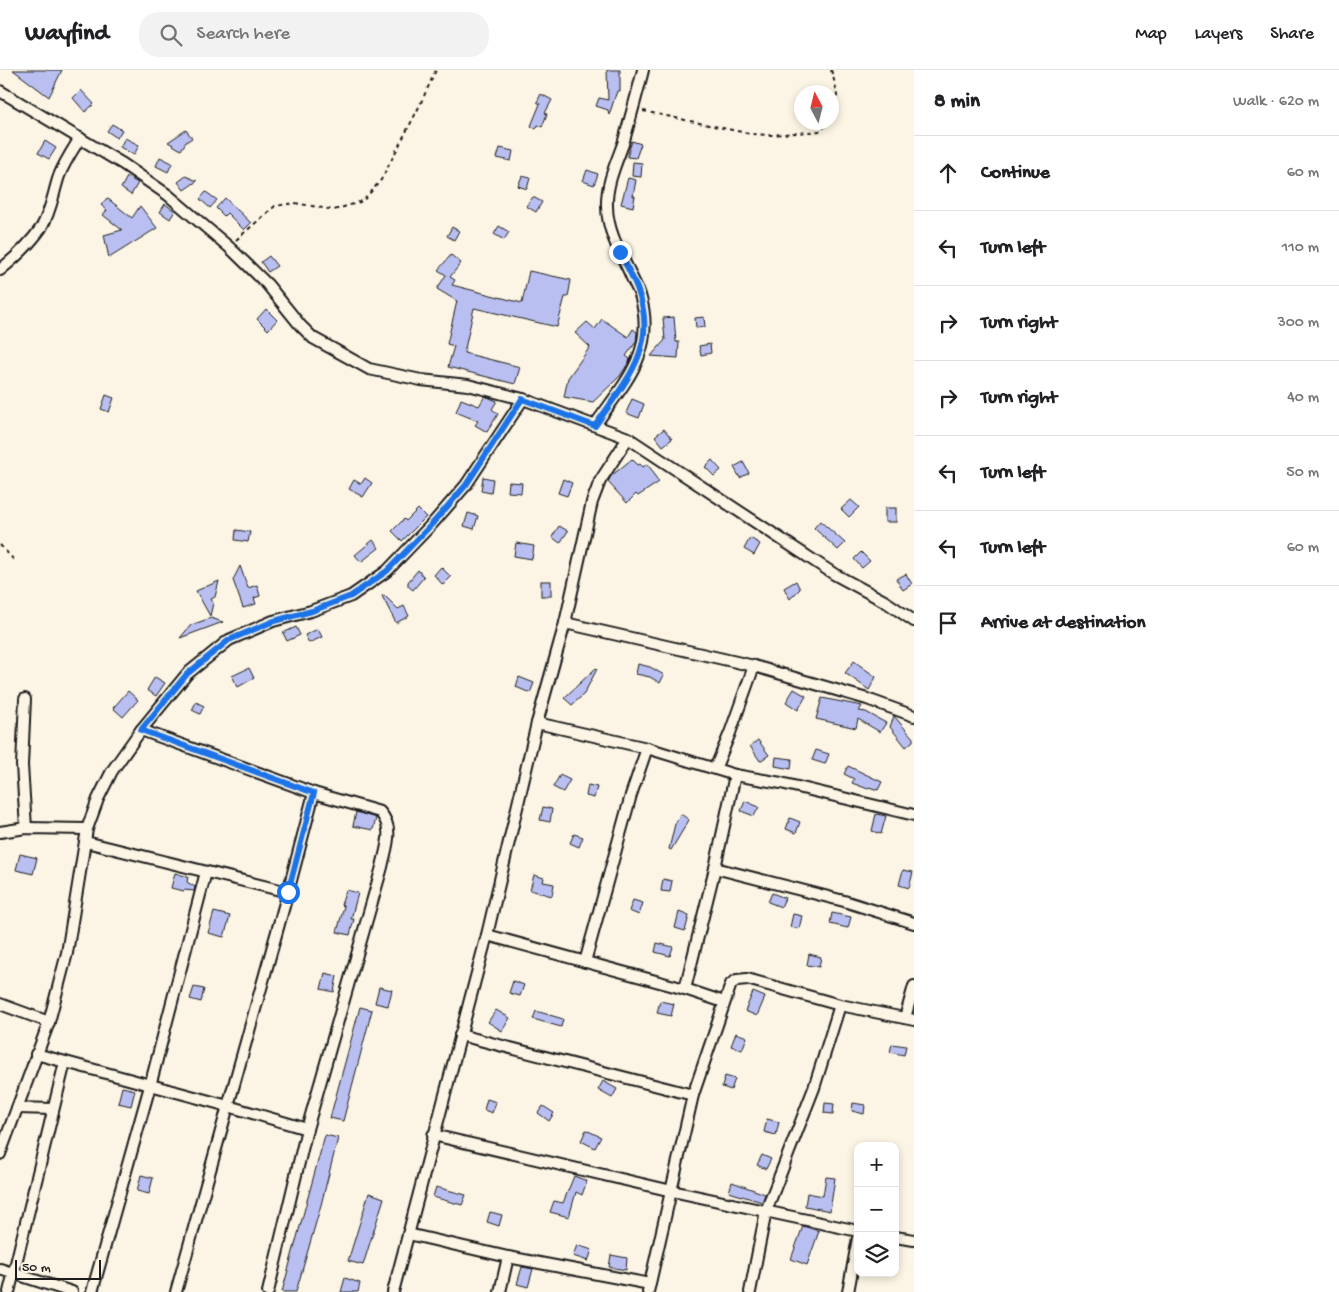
<!DOCTYPE html>
<html lang="en">
<head>
<meta charset="utf-8">
<style>
  :root { --surface:#fff; --page:#f2f2f2; --text:#202124; --muted:#757577; --line:#e0e0e0 }
  body { margin:0; font-family:"Gochi Hand",sans-serif; background:var(--page); color:var(--text) }
  .controls { position:absolute; right:15px; bottom:15px; display:grid; overflow:hidden; border-radius:10px; box-shadow:0 2px 8px #0003 }
  .controls button { width:45px; height:45px; display:grid; place-items:center; padding:0; border:0; border-bottom:1px solid var(--line); background:var(--surface); color:var(--text); font:25px sans-serif }
  .compass { position:absolute; left:794px; top:15px; width:45px; height:45px; border-radius:50%; background:var(--surface); box-shadow:0 2px 8px #0003; rotate:353deg }
  .scale { position:absolute; left:15px; bottom:12px; width:86px; box-sizing:border-box; padding-left:5px; border:2px solid #1c1c1c; border-top:0; font-size:14px; line-height:18px; white-space:nowrap; color:#1c1c1c; -webkit-text-stroke:4px #fcf5e5; paint-order:stroke }
  .stop { position:absolute; width:15px; height:15px; margin:-11px; border:4px solid #1a73e8; border-radius:50%; background:#fff }
  .stop.end { background:#1a73e8; border-color:#fff; box-shadow:0 1px 5px #0008 }
  .list { margin:0; padding:0; list-style:none }
  h2 { display:flex; justify-content:space-between; align-items:center; height:65px; margin:0; padding:0 20px; font-size:21px }
  h2 small { font-size:16px; font-weight:400; color:var(--muted) }
  .list li { display:grid; grid-template-columns:32px 1fr auto; gap:15px; align-items:center; box-sizing:border-box; height:75px; padding:0 20px; border-top:1px solid var(--line) }
  .list b { display:block; font-size:19px; white-space:nowrap }
  .list em { font-size:16px; font-style:normal; color:var(--muted) }
  .icon { flex:none; width:28px; height:28px; fill:none; stroke:currentColor; stroke-width:2; stroke-linecap:round; stroke-linejoin:round }
  .map { position:relative; flex:none; width:914px; height:1222px; overflow:hidden }
  header { display:flex; align-items:center; gap:30px; box-sizing:border-box; height:70px; padding:0 25px; background:var(--surface); border-bottom:1px solid var(--line) }
  header strong { font-size:24px }
  nav { display:flex; gap:28px; margin-inline-start:auto; font-size:18px }
  .search { width:350px; height:45px; background:var(--page); display:flex; align-items:center; gap:12px; box-sizing:border-box; padding:0 18px; border-radius:20px; color:var(--muted); font-size:19px }
  main { display:flex }
  aside { flex:1; background:var(--surface) }
  .map>svg:first-child { display:block }
</style>
</head>
<body>
<header>
<strong>Wayfind</strong>
<div class="search"><svg class="icon" aria-label="search" viewBox="0 0 24 24"><circle cx="10" cy="10" r="6"/><path d="M15 15l6 6"/></svg>Search here</div>
<nav><a>Map</a><a>Layers</a><a>Share</a></nav>
</header>
<main>
<div class="map">
<svg width="914" height="1222" viewBox="0 0 914 1222">
  <rect width="100%" height="100%" fill="#fcf5e5"/>
  <filter id="ink" filterUnits="userSpaceOnUse"><feTurbulence type="fractalNoise" baseFrequency=".02" numOctaves="2"/><feDisplacementMap in="SourceGraphic" scale="10" xChannelSelector="R" yChannelSelector="G"/><feConvolveMatrix kernelMatrix="1 2 1 2 8 2 1 2 1" color-interpolation-filters="sRGB"/></filter>
  <g filter="url(#ink)">
    <!-- building -->
    <g fill="#b9c0f1" stroke="#1c1c1c">
      <path d="M13 0H62L49 27Z"/>
      <path d="M607 0H620V21H617L609 45 608 40 596 36 599 28 608 30Z"/>
      <path d="M81 20 94 34 85 42 73 28Z"/>
      <path d="M541 24 552 30 545 43 547 44 542 57 538 55 536 59 531 56 540 34 537 32Z"/>
      <path d="M112 54 122 60 117 68 107 61Z"/>
      <path d="M186 60 192 68 186 72 181 80 168 72Z"/>
      <path d="M125 68 139 75 134 85 120 77Z"/>
      <path d="M45 71 56 78 49 89 38 83Z"/>
      <path d="M632 71 641 74 636 88 627 87Z"/>
      <path d="M500 78 513 81 511 91 497 88Z"/>
      <path d="M160 87 172 93 168 102 156 96Z"/>
      <path d="M633 92 642 93 641 107 632 106Z"/>
      <path d="M587 100 598 104 594 115 583 111Z"/>
      <path d="M186 106 197 111 184 120 178 112Z"/>
      <path d="M522 106 530 108 527 119 518 116Z"/>
      <path d="M127 107 138 113 131 125 121 118Z"/>
      <path d="M628 108 636 110 633 126H635L633 137 621 134Z"/>
      <path d="M206 122 217 130 210 138 200 129Z"/>
      <path d="M533 127 542 132 536 142 526 136Z"/>
      <path d="M107 128 132 148 140 136 157 158 109 188 104 165 122 160 103 145 107 140 101 135Z"/>
      <path d="M225 128 251 153 244 160 227 143 224 146 216 138Z"/>
      <path d="M165 134 175 141 170 149 160 142Z"/>
      <path d="M499 156 509 162 504 170 494 164Z"/>
      <path d="M452 157 459 161 454 170 447 166Z"/>
      <path d="M451 185 461 193 450 207 455 210 452 215 522 233 529 201 571 210 568 227H565L557 257 474 238 464 283 520 297 515 314 448 297 454 276 447 274 457 231 437 219 446 205 438 200Z"/>
      <path d="M269 186 277 196 268 202 261 192Z"/>
      <path d="M266 239 277 250 268 260 257 249Z"/>
      <path d="M674 247 676 272H679L678 288 651 286 665 270 663 248Z"/>
      <path d="M704 247 705 257 696 258 695 248Z"/>
      <path d="M602 249 628 267 633 259 637 262 636 272 626 286 630 289 629 292 620 306 593 332 564 327 568 308 590 277 575 263 587 252 595 259Z"/>
      <path d="M710 274 711 283 701 285 699 276Z"/>
      <path d="M106 325 114 328 109 342 101 339Z"/>
      <path d="M485 326 497 331 492 339 498 344 487 362 475 355 478 351 456 342 461 329 479 336Z"/>
      <path d="M632 329 644 334 639 348 626 343Z"/>
      <path d="M664 359 672 369 663 376 655 366Z"/>
      <path d="M632 389 638 395 640 394 643 397 647 394 655 404 654 405 659 412 638 426 636 424 627 433 608 412 611 406Z"/>
      <path d="M712 390 721 400 714 406 705 397Z"/>
      <path d="M743 392 749 403 740 408 734 397Z"/>
      <path d="M483 407 493 409 491 423 481 421Z"/>
      <path d="M365 408 372 413 363 427 349 419 354 410 361 414Z"/>
      <path d="M563 409 572 413 567 426 558 423Z"/>
      <path d="M509 412 522 413 521 423 508 422Z"/>
      <path d="M851 430 859 437 849 447 841 439Z"/>
      <rect x="885" y="438" width="11" height="14"/>
      <path d="M418 439 426 447 402 471 392 461 404 449 406 451Z"/>
      <path d="M468 443 478 446 474 459 464 456Z"/>
      <path d="M820 451 845 473 838 480 814 458Z"/>
      <path d="M559 456 568 461 560 473 552 467Z"/>
      <path d="M236 460 250 462 248 472 235 470Z"/>
      <path d="M750 468 760 474 754 485 744 479Z"/>
      <path d="M373 470 379 478 361 492 355 485Z"/>
      <path d="M516 473 534 476 532 489 514 486Z"/>
      <path d="M861 482 870 491 862 498 854 489Z"/>
      <path d="M240 496 248 518 257 515 260 526 254 528 256 534 243 538 233 510Z"/>
      <path d="M441 497 451 507 443 515 434 505Z"/>
      <path d="M418 500 424 507 413 520 408 516V512Z"/>
      <path d="M906 504 912 514 903 520 896 509Z"/>
      <path d="M219 511 215 527 211 529 213 533 210 546 196 521Z"/>
      <rect x="541" y="511" width="10" height="15"/>
      <path d="M796 511 800 519 790 529 784 518Z"/>
      <path d="M384 525 398 539 404 536 409 546 396 553 382 526Z"/>
      <path d="M211 548 223 552 180 568 191 555Z"/>
      <path d="M296 557 300 565 287 571 283 563Z"/>
      <path d="M318 559 322 567 309 573 305 565Z"/>
      <path d="M854 591 876 607 869 620 845 603Z"/>
      <path d="M638 594 650 597 664 605 660 613 650 607 636 604Z"/>
      <path d="M249 598 254 608 238 617 232 606Z"/>
      <path d="M596 598 597 599 584 624 572 635 564 628Z"/>
      <path d="M155 607 165 613 156 626 147 620Z"/>
      <path d="M519 607 534 613 530 623 516 617Z"/>
      <path d="M794 619 806 626 798 640 786 632Z"/>
      <path d="M128 621 138 630 123 647 113 638Z"/>
      <path d="M822 628 862 636 859 641 866 642 886 653 880 662 858 649 856 658 816 649Z"/>
      <path d="M196 632 204 636 200 644 192 640Z"/>
      <path d="M894 646 913 668V671L906 677 890 657Z"/>
      <path d="M758 670 769 685 760 691 750 676Z"/>
      <path d="M816 680 829 684 825 694 812 690Z"/>
      <path d="M776 687 792 689 791 699 775 696Z"/>
      <path d="M848 696 882 712 878 720 869 717 868 719 852 713 854 709 844 704Z"/>
      <path d="M560 705 570 710 563 722 553 717Z"/>
      <path d="M588 715 597 717 594 728 586 726Z"/>
      <path d="M745 731 759 737 754 746 741 741Z"/>
      <path d="M543 737 552 739 550 752 540 750Z"/>
      <path d="M356 742 376 748 373 760 353 756Z"/>
      <path d="M681 744 689 750 671 780 669 779 675 754Z"/>
      <path d="M876 744 886 746 881 764 872 761Z"/>
      <path d="M790 748 800 752 796 763 786 759Z"/>
      <path d="M574 764 583 767 579 777 570 773Z"/>
      <path d="M20 784 37 788 33 804 16 800Z"/>
      <path d="M903 800 913 802 909 818 899 815Z"/>
      <path d="M175 803 188 807 187 812 195 817 194 821 184 820V821L171 818Z"/>
      <path d="M534 805 544 808 543 812 554 814 552 826 530 820Z"/>
      <path d="M663 809 672 811 670 822 661 821Z"/>
      <path d="M346 820 358 823 351 849H354L350 865 337 862 344 836 341 835Z"/>
      <path d="M772 823 785 828 781 837 768 832Z"/>
      <path d="M633 830 643 833 639 845 629 841Z"/>
      <path d="M214 842 230 846 224 867 208 863Z"/>
      <path d="M679 842 689 846 685 861 675 858Z"/>
      <path d="M832 843 851 847 848 858 830 854Z"/>
      <path d="M793 844 802 846 799 859 790 857Z"/>
      <path d="M657 873 673 877 670 886 655 882Z"/>
      <path d="M809 884 821 887 819 897 807 895Z"/>
      <path d="M325 903 337 906 334 922 321 919Z"/>
      <path d="M513 911 524 915 520 926 509 923Z"/>
      <path d="M194 917 204 919 201 932 190 929Z"/>
      <path d="M379 917 392 920 388 936 375 933Z"/>
      <path d="M753 922 765 927 757 946 745 941Z"/>
      <path d="M660 931 674 934 671 946 657 943Z"/>
      <path d="M360 937 372 940 343 1051 330 1048Z"/>
      <path d="M496 940 510 948 502 961 488 952Z"/>
      <path d="M536 941 563 949 561 957 533 949Z"/>
      <path d="M736 963 747 967 742 980 731 976Z"/>
      <path d="M892 974 906 976 904 985 890 982Z"/>
      <path d="M725 1006 735 1009 731 1020 722 1017Z"/>
      <path d="M603 1011 617 1019 612 1028 598 1020Z"/>
      <path d="M122 1017 135 1020 131 1036 118 1033Z"/>
      <path d="M487 1029 496 1032 492 1043 484 1040Z"/>
      <path d="M825 1033 834 1034 833 1044 824 1043Z"/>
      <path d="M853 1033 865 1035 864 1044 852 1041Z"/>
      <path d="M543 1036 554 1043 549 1051 538 1043Z"/>
      <path d="M767 1049 779 1052 776 1065 764 1062Z"/>
      <path d="M586 1060 601 1067 595 1078 581 1071Z"/>
      <path d="M325 1065 338 1068 321 1135 296 1222H282Z"/>
      <path d="M762 1085 771 1089 766 1099 757 1095Z"/>
      <path d="M141 1105 153 1108 149 1124 137 1121Z"/>
      <path d="M574 1106 587 1111 582 1125 576 1122 569 1147 550 1142 554 1131 563 1133Z"/>
      <path d="M826 1107 835 1108 830 1141 805 1136 807 1123 823 1126Z"/>
      <path d="M732 1112 765 1124 762 1132 729 1122Z"/>
      <path d="M436 1117 466 1125 462 1135 433 1127Z"/>
      <path d="M369 1123 384 1128 363 1195 348 1191Z"/>
      <path d="M490 1142 502 1145 499 1156 487 1152Z"/>
      <path d="M803 1156 819 1161 807 1195 791 1189Z"/>
      <path d="M577 1175 592 1180 588 1191 573 1186Z"/>
      <path d="M611 1185 627 1188 626 1200 609 1197Z"/>
      <path d="M522 1197 533 1199 528 1217 517 1214Z"/>
      <path d="M345 1208 360 1213 358 1222H341Z"/>
    </g>
    <g fill="none" stroke-linecap="round" stroke-linejoin="round">
      <!-- street casing -->
      <g stroke="#1c1c1c" stroke-width="14">
        <g id="street">
          <path d="M0 21 123 94 168 125 229 177 267 214 300 255 313 268 333 279 369 299 421 310 468 315 523 329 628 368 834 504 886 532 914 551"/>
          <path d="M0 200C15 188 30 174 41 158 51 142 53 124 59 106 64 93 72 81 80 68"/>
          <path d="M595 355C625 312 657 281 640 225 637 217 632 209 629 201 619 181 607 159 607 136 606 115 616 93 623 74 630 49 637 25 643 0"/>
          <path d="M565 553 754 596 867 629 914 646"/>
          <path d="M25 629 22 695 26 758"/>
          <path d="M537 653 647 678"/>
          <path d="M141 660 314 723 380 742C395 759 386 777 382 797L307 1059 268 1222"/>
          <path d="M715 699 730 663 754 596"/>
          <path d="M0 762 26 758 87 759"/>
          <path d="M86 772 288 822 228 1036 307 1059"/>
          <path d="M715 798 844 831 914 853"/>
          <path d="M288 822 314 723"/>
          <path d="M487 865 685 919 724 932"/>
          <path d="M585 892 631 725 647 678 735 705 781 713 914 745"/>
          <path d="M685 919 715 798 735 705"/>
          <path d="M0 934 49 952"/>
          <path d="M905 948 914 916"/>
          <path d="M460 965 693 1025"/>
          <path d="M36 984 228 1036 176 1222"/>
          <path d="M17 1038 53 1039"/>
          <path d="M433 1065 672 1121 858 1161"/>
          <path d="M0 1084 49 952 67 883 87 759 98 729 112 701 141 660 187 604 229 570 273 551 311 541 351 526 387 501 433 453 466 415 523 329"/>
          <path d="M408 1164 508 1187 650 1214"/>
          <path d="M895 1167 914 1170"/>
          <path d="M0 1199 72 1222"/>
          <path d="M9 1222 65 992"/>
          <path d="M92 1222 150 1016 206 802"/>
          <path d="M393 1222 487 865 537 653 565 553 592 432 600 411 628 368"/>
          <path d="M500 1222 508 1187"/>
          <path d="M648 1222 693 1025 731 914 737 910 747 909 840 935 914 950"/>
          <path d="M750 1222 766 1141 814 1018 840 935"/>
          <path d="M848 1222 858 1168"/>
        </g>
      </g>
      <!-- path -->
      <g stroke="#1c1c1c" stroke-width="2" stroke-dasharray="4 4" stroke-linecap="butt">
        <path d="M831 0C836 17 841 30 832 46"/>
        <path d="M643 41 751 64 771 65 821 61 828 52"/>
        <path d="M236 170 275 136 295 133 334 140 363 131 381 110 417 41 436 0"/>
        <path d="M0 475 14 490"/>
      </g>
      <!-- street -->
      <use href="#street" stroke="#fcf5e5" stroke-width="10"/>
    </g>
  </g>
  <g fill="none" stroke-linecap="round" stroke-linejoin="round" filter="url(#ink)">
    <!-- route -->
    <path stroke="#1a73e8" stroke-width="6" d="M288 822 314 723 141 660 187 604 229 570 274 551 312 541 351 526 387 501 433 453 466 415 522 329 595 356C624 313 658 279 639 224 635 210 626 196 620 182"/>
  </g>
</svg>
<div class="controls">
<button>+</button>
<button>−</button>
<button><svg class="icon" aria-label="layers" viewBox="0 0 24 24"><path d="M12 4l9 5-9 5-9-5zM3 14l9 5 9-5"/></svg></button>
</div>
<svg class="compass" viewBox="-18 -18 36 36"><path d="M0-13l5 13h-10z" fill="#e53935"/><path d="M0 13l5-13h-10z" fill="#757577"/></svg>
<div class="scale">50 m</div>
<div class="stop" style="left:288px;top:822px"></div>
<div class="stop end" style="left:620px;top:182px"></div>
</div>
<aside>
<h2>8 min<small>Walk · 620 m</small></h2>
<ul class="list">
<li><svg class="icon" aria-label="ahead" viewBox="0 0 24 24"><path d="M12 20V5M6 11l6-6 6 6"/></svg><div><b>Continue</b></div><em>60 m</em></li>
<li><svg class="icon" aria-label="left" viewBox="0 0 24 24"><path d="M17 20v-9H6M10 6l-5 5 5 5"/></svg><div><b>Turn left</b></div><em>110 m</em></li>
<li><svg class="icon" aria-label="right" viewBox="0 0 24 24"><path d="M7 20v-9h11M14 6l5 5-5 5"/></svg><div><b>Turn right</b></div><em>300 m</em></li>
<li><svg class="icon" aria-label="right" viewBox="0 0 24 24"><path d="M7 20v-9h11M14 6l5 5-5 5"/></svg><div><b>Turn right</b></div><em>40 m</em></li>
<li><svg class="icon" aria-label="left" viewBox="0 0 24 24"><path d="M17 20v-9H6M10 6l-5 5 5 5"/></svg><div><b>Turn left</b></div><em>50 m</em></li>
<li><svg class="icon" aria-label="left" viewBox="0 0 24 24"><path d="M17 20v-9H6M10 6l-5 5 5 5"/></svg><div><b>Turn left</b></div><em>60 m</em></li>
<li><svg class="icon" aria-label="arrive" viewBox="0 0 24 24"><path d="M6 21V4h12l-3 4 3 4H6"/></svg><div><b>Arrive at destination</b></div></li>
</ul>
</aside>
</main>
</body>
</html>
